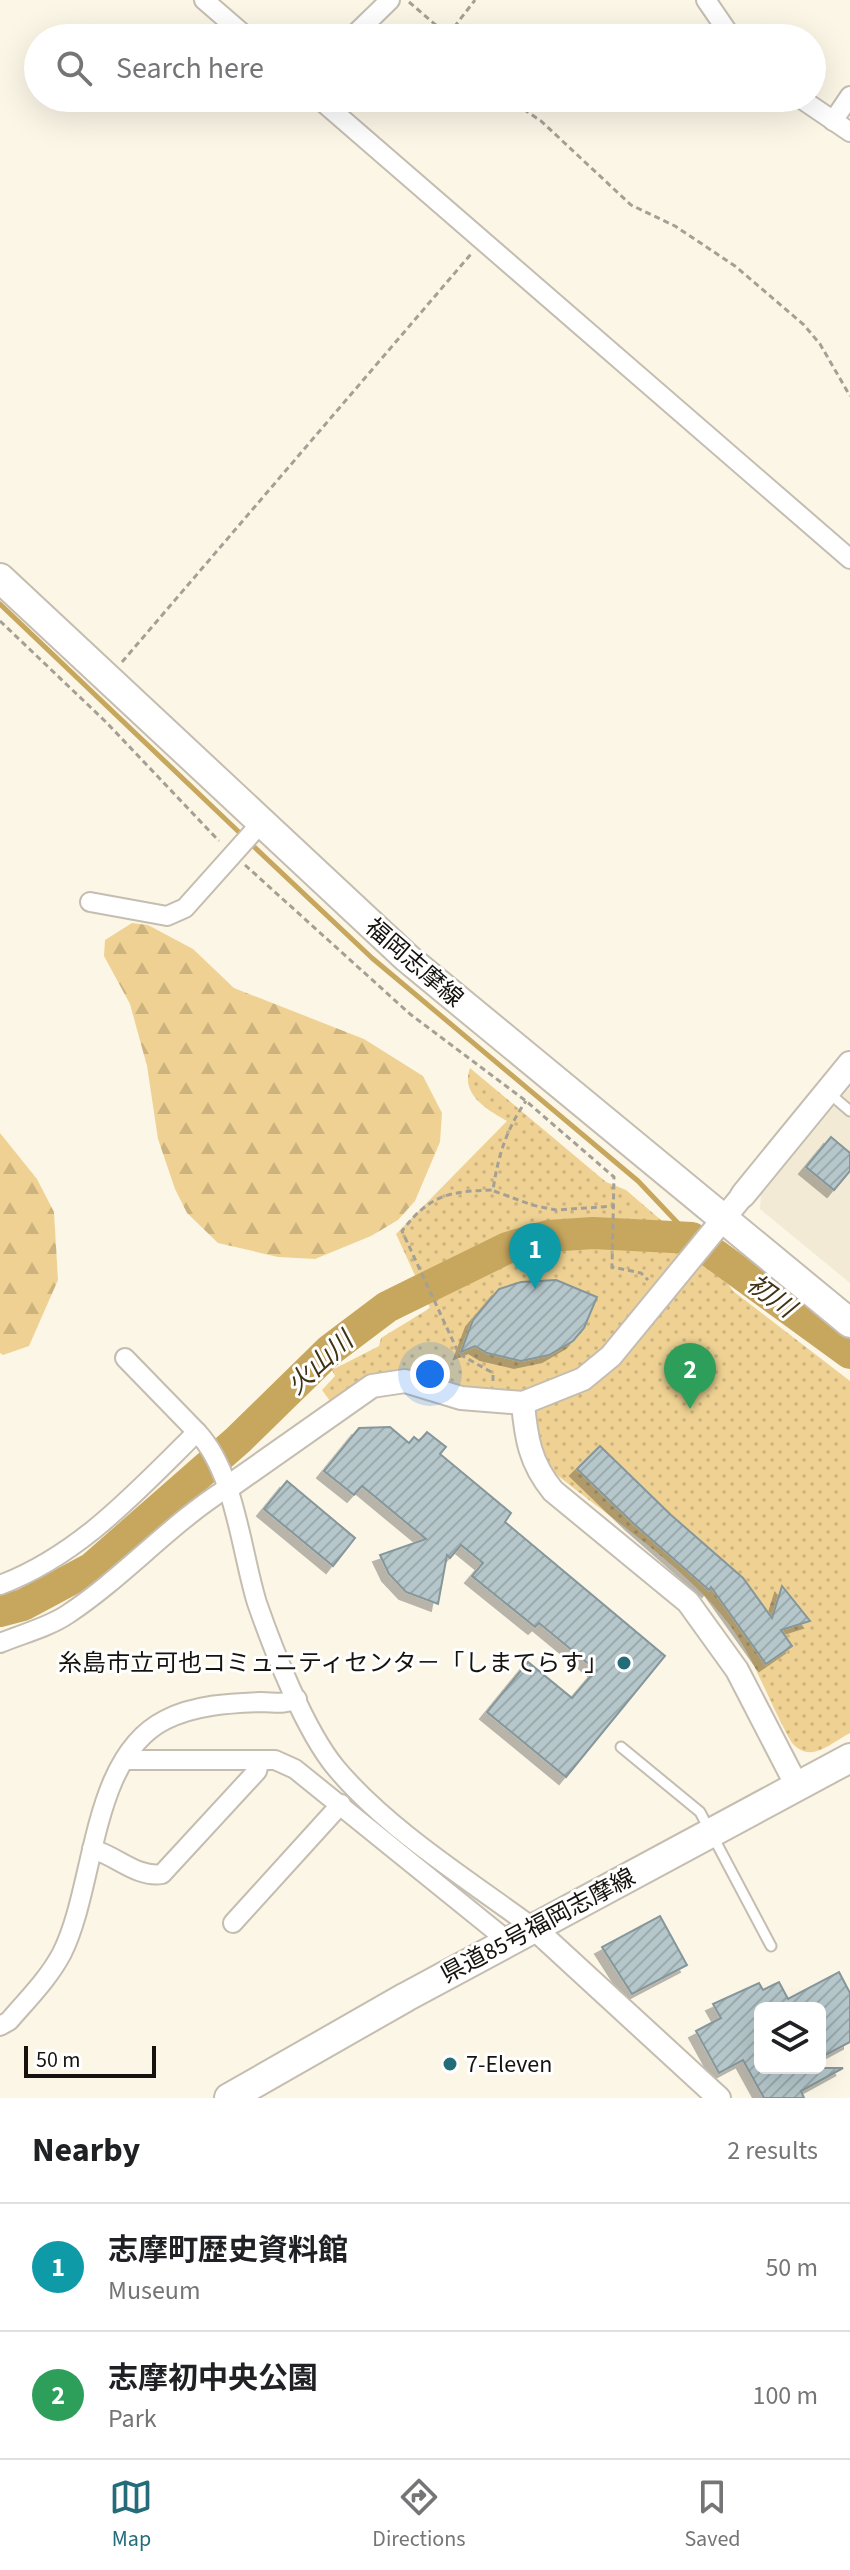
<!DOCTYPE html>
<html lang="en">
<head>
<meta charset="utf-8">
<style>
  :root { --surface:#fff; --page:#f6f6f6; --text:#202124; --muted:#757577; --line:#e0e0e0; --accent:#246c79 }
  body { margin:0; font-family:"Source Sans 3","Noto Sans JP",sans-serif; background:var(--page); color:var(--text) }
  .controls { position:absolute; right:24px; bottom:24px; display:grid; overflow:hidden; border-radius:12px; box-shadow:0 8px 32px #0002 }
  .controls button { width:72px; height:72px; display:grid; place-items:center; padding:0; border:0; border-bottom:2px solid var(--line); background:var(--surface); color:var(--text); font:40px sans-serif }
  .scale { position:absolute; left:24px; bottom:20px; width:132px; box-sizing:border-box; padding-left:8px; border:4px solid #16130e; border-top:0; font-size:22px; line-height:28px; white-space:nowrap; color:#16130e; -webkit-text-stroke:6px #fff; paint-order:stroke }
  .you { position:absolute; left:430px; top:1374px; width:28px; height:28px; margin:-20px; border:6px solid #fff; border-radius:50%; background:#1a73e8; box-shadow:0 0 0 12px #1a73e833 }
  .badge { display:grid; place-items:center; width:52px; height:52px; border-radius:50%; background:var(--accent); color:#fff; font-size:26px; font-weight:700 }
  .pin { position:absolute; translate:-50% -66px; filter:drop-shadow(0 2px 4px #0008) }
  .pin::after { content:''; position:absolute; top:42px; width:28px; height:24px; background:inherit; clip-path:polygon(0 0,100% 0,50% 100%) }
  .list { margin:0; padding:0; list-style:none }
  h2 { display:flex; justify-content:space-between; align-items:center; height:104px; margin:0; padding:0 32px; font-size:34px }
  h2 small { font-size:26px; font-weight:400; color:var(--muted) }
  .list li { display:grid; grid-template-columns:52px 1fr auto; gap:24px; align-items:center; box-sizing:border-box; height:128px; padding:0 32px; border-top:2px solid var(--line) }
  .list b { display:block; font-size:30px; white-space:nowrap }
  .list p { margin:0; font-size:26px; white-space:nowrap; color:var(--muted) }
  .list em { font-size:26px; font-style:normal; color:var(--muted) }
  .icon { flex:none; width:44px; height:44px; fill:none; stroke:currentColor; stroke-width:2; stroke-linecap:round; stroke-linejoin:round }
  .map { position:relative; flex:none; width:850px; height:2098px; overflow:hidden }
  .search { position:absolute; background:var(--surface); box-shadow:0 8px 32px #0002; left:24px; right:24px; top:24px; height:88px; display:flex; align-items:center; gap:20px; box-sizing:border-box; padding:0 28px; border-radius:44px; color:var(--muted); font-size:30px }
  .sheet { height:360px; background:var(--surface) }
  nav { display:flex; justify-content:space-around; align-items:center; box-sizing:border-box; height:112px; border-top:2px solid var(--line); background:var(--surface); font-size:22px; color:var(--muted) }
  nav a { display:grid; justify-items:center; gap:4px }
  nav .on { color:var(--accent) }
  .map>svg:first-child { display:block }
</style>
</head>
<body>
<div class="map">
<svg width="850" height="2098" viewBox="0 0 850 2098">
  <defs>
    <pattern id="green-dots" width="8" height="8" patternUnits="userSpaceOnUse" patternTransform="scale(2)"><rect width="8" height="8" fill="#efd293"/><path d="M2 2h.1M6 6h.1" fill="none" stroke="#ccb37e" stroke-width="1.8" stroke-linecap="round"/></pattern>
    <pattern id="forest-firs" width="22" height="20" patternUnits="userSpaceOnUse" patternTransform="scale(2)"><rect width="22" height="20" fill="#efd293"/><path d="M5 1l3.5 6h-7zM16 11l3.5 6h-7z" fill="#ccb37e"/></pattern>
    <pattern id="building-hatch" width="6" height="6" patternUnits="userSpaceOnUse" patternTransform="scale(2)"><rect width="6" height="6" fill="#b5c7cb"/><path d="M-1 1l2-2M0 6l6-6M5 7l2-2" fill="none" stroke="#9baaad"/></pattern>
    <filter id="shadow"><feDropShadow dx="-7" dy="7" stdDeviation="0" flood-color="#0004"/></filter>
  </defs>
  <rect width="100%" height="100%" fill="#fcf6e7"/>
  <!-- built -->
  <path fill="#f3ead5" d="M850 1087V1283L760 1209 761 1195Z"/>
  <!-- green -->
  <path fill="url(#green-dots)" d="M470 1068 606 1182 626 1190 718 1269 733 1291 850 1381V1733C829 1744 811 1764 792 1743 769 1704 753 1653 725 1619 680 1563 613 1520 557 1475L543 1460 505 1396 377 1376 330 1401 322 1390 335 1376 332 1370 379 1346 381 1338 430 1308 396 1234 507 1121C488 1110 460 1095 470 1068Z"/>
  <!-- forest -->
  <g fill="url(#forest-firs)">
    <path d="M132 923 148 925 193 949 234 988 364 1039 423 1076 442 1113 440 1142 415 1201 398 1220 371 1236 315 1259 278 1257 218 1243 187 1213 175 1189 158 1139 147 1066 130 1004 104 956 105 940Z"/>
    <path d="M0 1133 37 1179 54 1212 58 1280 29 1346 3 1355 0 1353Z"/>
  </g>
  <g fill="none" stroke-linecap="round" stroke-linejoin="round">
    <!-- stream -->
    <g stroke="#c7a75e" stroke-width="5">
      <path d="M0 604 242 835"/>
      <path d="M249 842 372 958 638 1181 692 1238"/>
    </g>
    <!-- river -->
    <path stroke="#c7a75e" stroke-width="32" d="M0 1611 23 1605 92 1568 238 1440 330 1350 387 1307 507 1248 548 1236 593 1233 692 1238 850 1353"/>
  </g>
  <!-- building -->
  <g fill="url(#building-hatch)" stroke="#85979a" stroke-width="2" filter="url(#shadow)">
    <path d="M831 1137 850 1153V1171L834 1190 806 1167Z"/>
    <path d="M556 1280 597 1297 584 1328 573 1341 549 1355 521 1361 487 1353 475 1346 461 1352 473 1320 499 1289 521 1282Z"/>
    <path d="M390 1427 409 1443 414 1437 419 1441 427 1432 446 1447 440 1454 511 1513 505 1522 665 1656 566 1777 487 1712 528 1662 572 1698 596 1670 539 1623 535 1627 472 1576 483 1563 461 1545 450 1558 447 1555 438 1604 406 1592 389 1574 380 1555 426 1539 362 1486 354 1495 324 1471 359 1428Z"/>
    <path d="M600 1446 671 1515 743 1578 772 1618 782 1586 810 1621 781 1630 792 1646 766 1664 711 1587 709 1590 633 1523 577 1469Z"/>
    <path d="M287 1481 355 1538 333 1566 264 1509Z"/>
    <path d="M660 1916 687 1965 632 1994 602 1947Z"/>
    <path d="M839 1972 850 1993V2042L820 2058V2008H760V2068H843L801 2091 804 2098H764L743 2060 719 2073 696 2031 721 2018 713 2004 759 1983 763 1990 779 1982 788 1999Z"/>
  </g>
  <g fill="none" stroke-linecap="round" stroke-linejoin="round">
    <!-- service casing -->
    <g stroke="#c4bdb0" stroke-width="13">
      <g id="service">
        <path d="M829 1093 850 1111"/>
        <path d="M621 1747 700 1812 771 1946"/>
      </g>
    </g>
    <!-- minor casing -->
    <g stroke="#c4bdb0" stroke-width="22">
      <g id="minor">
        <path d="M204 0 248 38"/>
        <path d="M706 0 732 38"/>
        <path d="M351 38 390 0"/>
        <path d="M318 98 850 559"/>
        <path d="M800 98 850 132"/>
        <path d="M833 121 850 96"/>
        <path d="M90 902 167 916 185 908 261 823"/>
        <path d="M125 1358 197 1432"/>
        <path d="M0 1585C80 1555 137 1491 197 1432 235 1472 241 1551 257 1603 273 1649 305 1731 336 1768 388 1830 470 1881 535 1929"/>
        <path d="M0 1643C22 1634 49 1627 68 1614 125 1576 170 1524 227 1488"/>
        <path d="M126 1760H275L295 1769 498 1933 503 1945"/>
        <path d="M92 1849C117 1856 137 1878 162 1874L257 1771 260 1760"/>
        <path d="M233 1923 341 1804"/>
        <path d="M0 2026 9 2021C27 2000 49 1978 62 1953 96 1885 90 1758 165 1720 194 1705 230 1703 261 1702 275 1702 284 1705 297 1699"/>
      </g>
    </g>
    <!-- tertiary casing -->
    <g stroke="#c4bdb0" stroke-width="26">
      <g id="tertiary">
        <path d="M523 1403C526 1438 530 1463 553 1491L688 1602 737 1670 797 1786"/>
        <path d="M227 1488 372 1386 405 1381 461 1398 523 1403 583 1379 611 1356 743 1195"/>
        <path d="M535 1929 719 2098"/>
      </g>
    </g>
    <!-- secondary casing -->
    <g stroke="#c4bdb0" stroke-width="28">
      <path id="secondary" d="M743 1195 850 1064"/>
    </g>
    <!-- primary casing -->
    <g stroke="#c4bdb0" stroke-width="32">
      <g id="primary">
        <path d="M0 578 407 958 850 1323"/>
        <path d="M229 2098 406 1997 850 1758"/>
      </g>
    </g>
    <!-- path -->
    <g stroke="#a5a095" stroke-width="3" stroke-dasharray="6 4" stroke-linecap="butt">
      <path d="M409 2 451 38"/>
      <path d="M448 35 475 0"/>
      <path d="M507 98 541 121 631 205 675 226 735 266 804 325 820 344 850 396"/>
      <path d="M0 621 106 722 219 841"/>
      <path d="M122 662 471 254"/>
      <path d="M245 865 410 1014 526 1101 614 1177 612 1267 641 1273 648 1280"/>
      <path d="M494 1191 532 1205 556 1210 615 1206"/>
      <path d="M493 1381V1373L459 1354 402 1231C429 1195 450 1191 493 1190 498 1156 506 1130 526 1101"/>
    </g>
    <!-- service -->
    <use href="#service" stroke="#fff" stroke-width="9"/>
    <!-- minor -->
    <use href="#minor" stroke="#fff" stroke-width="18"/>
    <!-- tertiary -->
    <use href="#tertiary" stroke="#fff" stroke-width="22"/>
    <!-- secondary -->
    <use href="#secondary" stroke="#fff" stroke-width="24"/>
    <!-- primary -->
    <use href="#primary" stroke="#fff" stroke-width="28"/>
  </g>
  <!-- markers -->
  <g fill="#246c79" stroke="#fff" stroke-width="3">
    <circle cx="624" cy="1663" r="8"/>
    <circle cx="450" cy="2064" r="8"/>
  </g>
  <g text-anchor="middle" dominant-baseline="central" stroke-width="6" stroke-linejoin="round" paint-order="stroke">
    <!-- street labels -->
    <g font-size="24" fill="#16130e" stroke="#fff">
      <text transform="translate(414 963) rotate(41)">福岡志摩線</text>
      <text transform="translate(538 1926) rotate(-28)">県道85号福岡志摩線</text>
    </g>
    <!-- poi labels -->
    <g font-size="24" fill="#16130e" stroke="#fff" text-anchor="end">
      <text x="608" y="1663">糸島市立可也コミュニティセンタ－「しまてらす」</text>
      <text x="466" y="2064" text-anchor="start">7-Eleven</text>
    </g>
    <!-- water labels -->
    <g font-size="26" font-style="italic" fill="#403212" stroke="#fff">
      <text transform="translate(771 1296) rotate(36)">初川</text>
      <text transform="translate(320 1363) rotate(-42)">火山川</text>
    </g>
  </g>
</svg>
<div class="controls">
<button><svg class="icon" aria-label="layers" viewBox="0 0 24 24"><path d="M12 4l9 5-9 5-9-5zM3 14l9 5 9-5"/></svg></button>
</div>
<div class="scale">50 m</div>
<div class="you"></div>
<div class="pin badge" style="left:535px;top:1289px;background:#0f9aa8">1</div>
<div class="pin badge" style="left:690px;top:1409px;background:#2e9e5b">2</div>
<div class="search"><svg class="icon" aria-label="search" viewBox="0 0 24 24"><circle cx="10" cy="10" r="6"/><path d="M15 15l6 6"/></svg>Search here</div>
</div>
<section class="sheet">
<h2>Nearby<small>2 results</small></h2>
<ul class="list">
<li><span class="badge" style="background:#0f9aa8">1</span><div><b>志摩町歴史資料館</b><p>Museum</p></div><em>50 m</em></li>
<li><span class="badge" style="background:#2e9e5b">2</span><div><b>志摩初中央公園</b><p>Park</p></div><em>100 m</em></li>
</ul>
</section>
<nav>
<a class="on"><svg class="icon" aria-label="map" viewBox="0 0 24 24"><path d="M3 6l6-2 6 2 6-2v14l-6 2-6-2-6 2zM9 4v14M15 6v14"/></svg>Map</a>
<a><svg class="icon" aria-label="directions" viewBox="0 0 24 24"><path d="M12 3l9 9-9 9-9-9zM9 14v-3h6M13 9l2 2-2 2"/></svg>Directions</a>
<a><svg class="icon" aria-label="saved" viewBox="0 0 24 24"><path d="M7 4h10v16l-5-4-5 4z"/></svg>Saved</a>
</nav>
</body>
</html>
